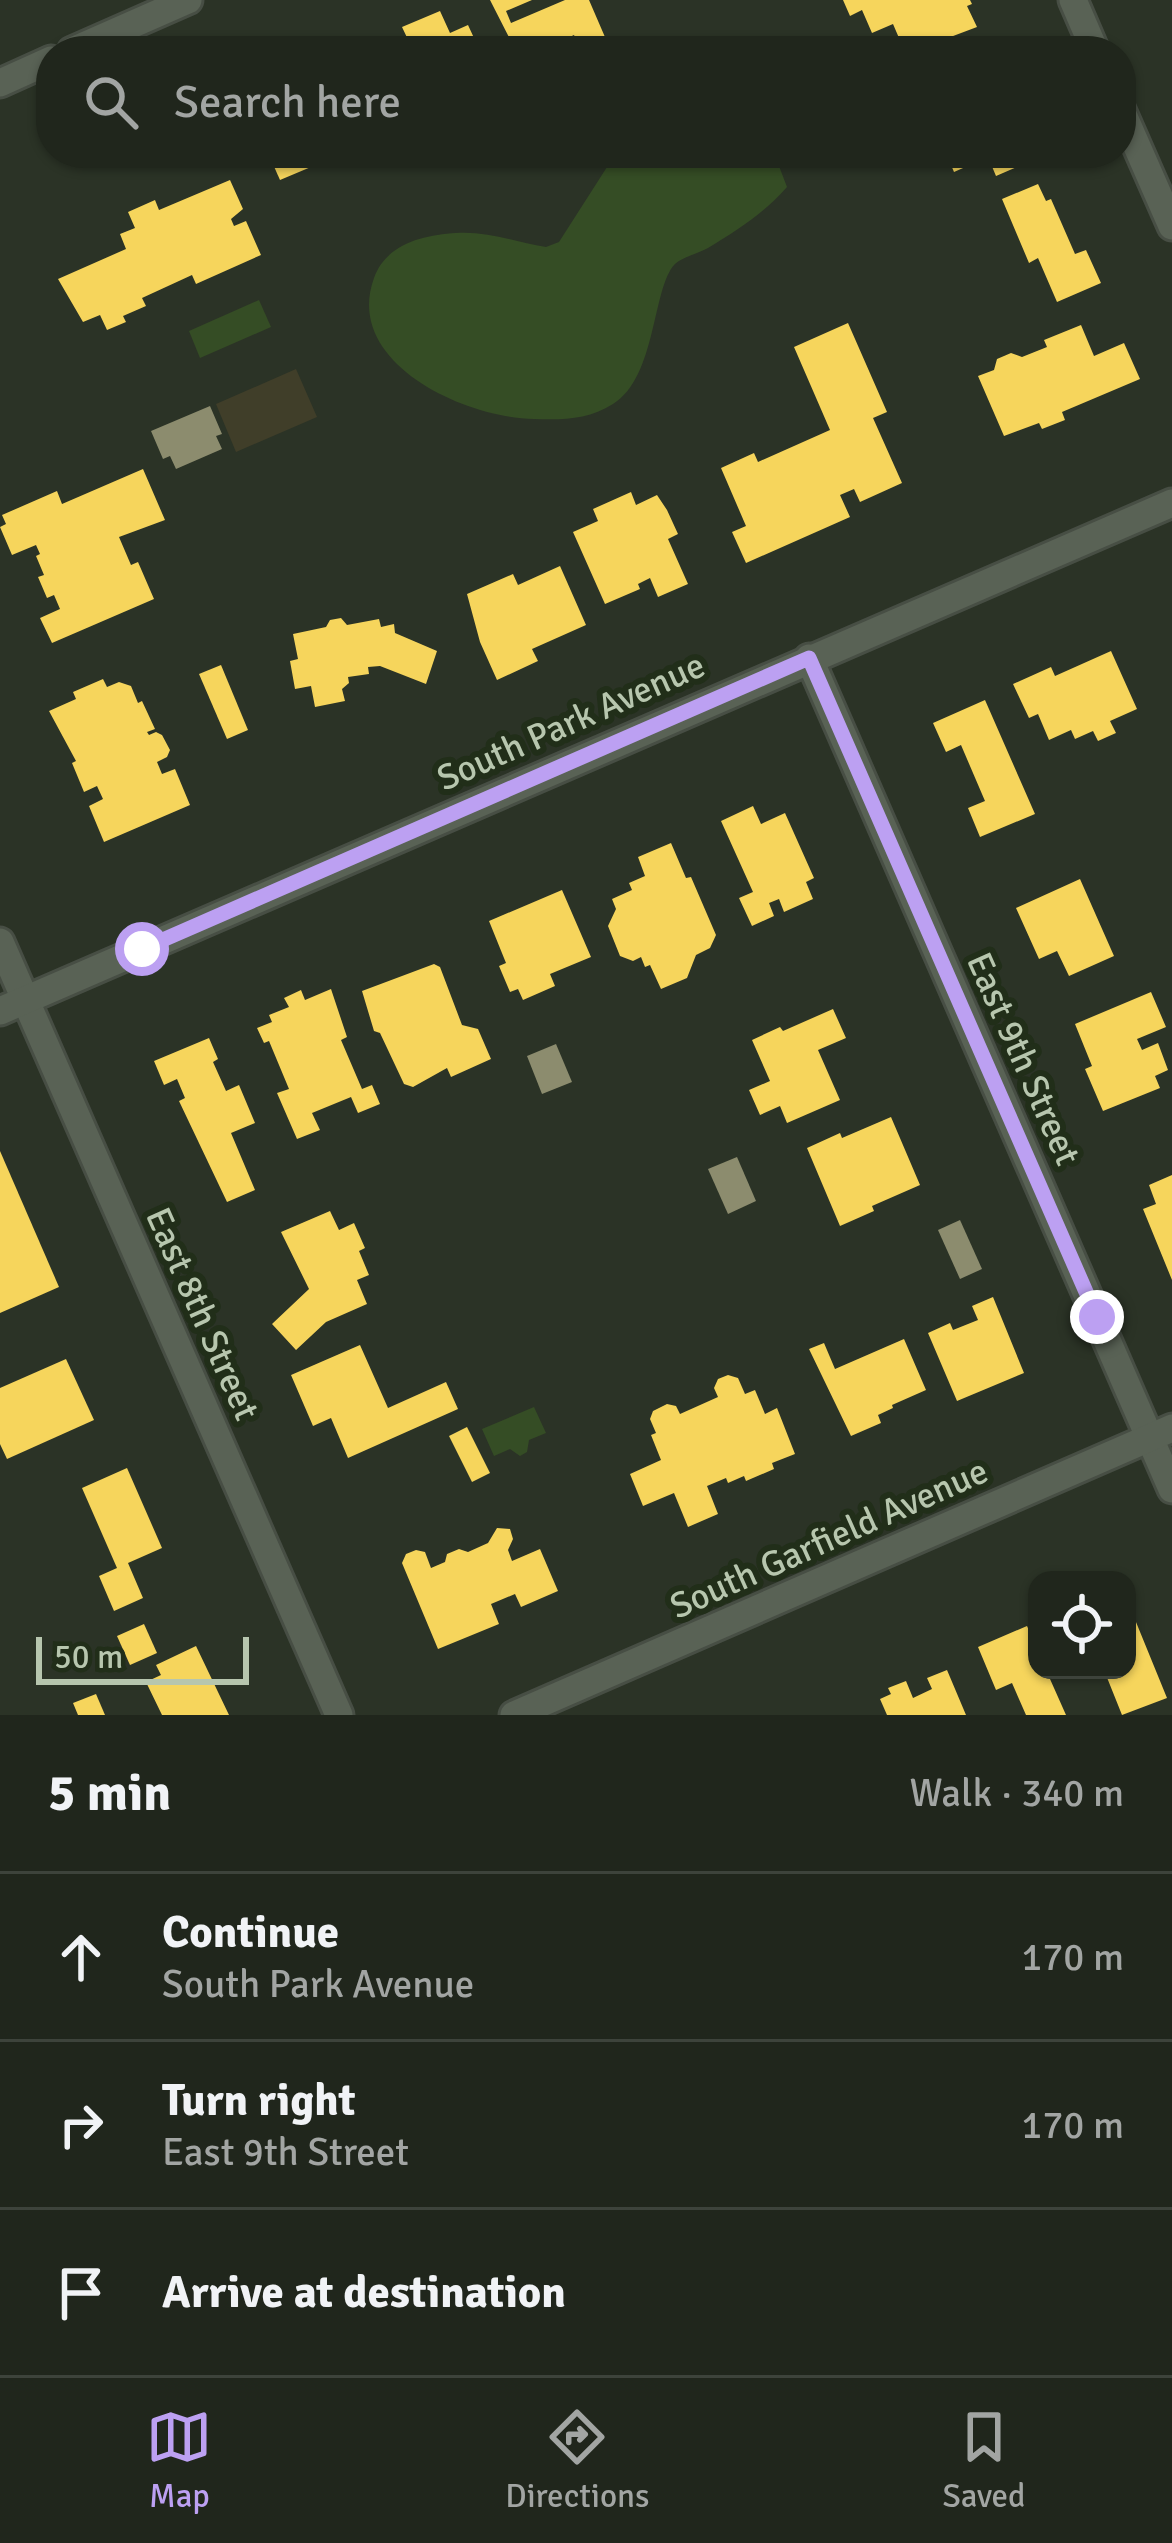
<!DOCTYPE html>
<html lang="en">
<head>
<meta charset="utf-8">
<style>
  :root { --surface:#20261c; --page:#282e25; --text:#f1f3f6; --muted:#a2a5a3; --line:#3d433b; --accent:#bca0f2 }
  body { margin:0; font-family:Signika,sans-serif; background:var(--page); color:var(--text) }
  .controls { position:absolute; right:36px; bottom:36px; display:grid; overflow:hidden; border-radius:24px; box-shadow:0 3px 9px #0004 }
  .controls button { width:108px; height:108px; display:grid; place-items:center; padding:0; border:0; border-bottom:3px solid var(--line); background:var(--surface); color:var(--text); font:60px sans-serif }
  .scale { position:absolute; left:36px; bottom:30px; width:213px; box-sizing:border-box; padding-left:12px; border:6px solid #b7c6ae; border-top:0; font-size:33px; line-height:42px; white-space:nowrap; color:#b7c6ae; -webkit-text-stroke:9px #212e19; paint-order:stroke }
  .stop { position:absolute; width:36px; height:36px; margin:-27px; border:9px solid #bca0f2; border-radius:50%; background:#fff }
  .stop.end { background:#bca0f2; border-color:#fff; box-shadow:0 3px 12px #0008 }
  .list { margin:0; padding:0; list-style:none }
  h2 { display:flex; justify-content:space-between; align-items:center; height:156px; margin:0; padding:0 48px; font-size:51px }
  h2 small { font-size:39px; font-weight:400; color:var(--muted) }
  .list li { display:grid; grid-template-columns:78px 1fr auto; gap:36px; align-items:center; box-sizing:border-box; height:168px; padding:0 48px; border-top:3px solid var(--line) }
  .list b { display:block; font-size:45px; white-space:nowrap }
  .list p { margin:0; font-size:39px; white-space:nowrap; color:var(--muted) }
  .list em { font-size:39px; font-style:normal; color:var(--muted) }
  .icon { flex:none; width:66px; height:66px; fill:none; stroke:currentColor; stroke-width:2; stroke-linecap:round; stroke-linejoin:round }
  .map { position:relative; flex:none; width:1172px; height:1715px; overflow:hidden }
  .search { position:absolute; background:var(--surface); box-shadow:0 3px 9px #0004; left:36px; right:36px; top:36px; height:132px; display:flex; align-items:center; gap:30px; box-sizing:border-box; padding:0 42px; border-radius:48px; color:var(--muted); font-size:45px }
  .sheet { height:660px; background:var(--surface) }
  nav { display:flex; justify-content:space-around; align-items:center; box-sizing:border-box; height:168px; border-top:3px solid var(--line); background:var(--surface); font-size:33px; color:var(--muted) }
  nav a { display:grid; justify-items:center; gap:6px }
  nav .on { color:var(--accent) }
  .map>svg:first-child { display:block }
</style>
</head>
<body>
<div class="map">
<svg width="1172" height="1715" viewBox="0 0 1172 1715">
  <rect width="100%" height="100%" fill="#2b3326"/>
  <!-- garden -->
  <path fill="#403e29" d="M296 369 317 417 236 452 216 404Z"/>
  <!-- water -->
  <g fill="#354d25">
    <path d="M616 153H774L787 187C763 214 739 229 708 248 699 253 683 257 675 264 652 287 657 377 613 404 588 420 562 420 534 419 465 418 343 363 374 278 386 244 423 235 456 233 488 231 516 242 546 247L559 242Z"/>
    <path d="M259 300 271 327 200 358 189 331Z"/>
    <path d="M534 1407 546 1433 529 1440 527 1452 520 1456 510 1449 494 1456 482 1429Z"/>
  </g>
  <!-- homes -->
  <g fill="#f6d55c">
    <path d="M490 0H532L506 11 511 23 565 0H589L611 51H581L574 35 540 51H516Z"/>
    <path d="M843 0H970L972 4 967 6 977 27 924 47 919 37 902 45 893 24 872 33 862 10 850 16Z"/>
    <path d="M440 11 450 33 468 25 480 51H400L411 46 402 27Z"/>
    <path d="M268 153H314L318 164 280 180Z"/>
    <path d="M946 153H1039L1040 157 996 176 988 157 954 172Z"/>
    <path d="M230 180 243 209 231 219 234 226 246 221 261 255 196 284 192 275 142 298 146 306 123 316 126 322 107 330 100 315 83 322 58 279 126 249 120 234 135 228 128 212 155 200 159 210Z"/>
    <path d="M1038 184 1046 201 1051 199 1075 254 1086 250 1101 283 1057 302 1038 258 1029 263 1002 199Z"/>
    <path d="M848 323 887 412 873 418 902 483 860 502 854 489 840 495 850 517 746 563 732 532 746 526 721 468 754 453 758 462 830 430 794 347Z"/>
    <path d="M1081 325 1094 356 1124 343 1140 379 1062 412 1065 420 1042 429 1039 423 1004 436 978 376 994 370 997 359 1011 353 1022 357 1047 347 1044 340Z"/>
    <path d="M143 469 165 520 119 537 131 565 138 562 154 599 52 643 40 618 60 609 54 595 47 598 38 577 44 575 36 556 40 554 36 545 12 555 0 527 6 524 2 515 57 491 62 504Z"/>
    <path d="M631 492 636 505 657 495 667 510 678 534 668 539 688 584 658 597 650 578 638 584 640 589 605 604 573 532 598 521 593 509Z"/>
    <path d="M560 566 586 625 532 649 538 661 497 680 480 642 467 594 513 574 518 585Z"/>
    <path d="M341 618 347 625 379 619 381 627 394 624 395 633 437 651 426 684 380 666 368 667 369 674 348 677 349 683 342 689 345 701 315 707 311 686 295 689 290 661 298 659 293 634 326 627 330 620Z"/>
    <path d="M1111 651 1137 709 1110 721 1116 733 1098 741 1093 731 1075 739 1071 730 1049 740 1038 714 1029 718 1013 684 1051 667 1055 676Z"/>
    <path d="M221 665 248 730 227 739 199 674Z"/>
    <path d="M103 679 107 687 119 682 131 686 138 703 142 701 155 729 147 732 149 735 156 732 162 735 170 750 167 757 157 762 162 774 175 769 190 805 104 842 89 806 103 799 97 786 84 792 72 763 76 761 49 711 76 699 73 692Z"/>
    <path d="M985 700 1035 814 980 837 968 808 985 801 961 745 946 752 933 723Z"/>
    <path d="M753 806 761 824 785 813 814 878 806 882 813 899 784 912 779 899 769 903 774 916 752 926 739 898 753 892 721 821Z"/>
    <path d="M671 843 686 878 691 877 716 935 710 948 696 955 687 978 661 989 650 965 645 967 641 957 633 961 620 956 608 926 616 909 612 899 632 890 629 883 645 876 638 857Z"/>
    <path d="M1080 879 1114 956 1069 976 1057 951 1039 959 1016 908Z"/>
    <path d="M562 890 591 957 550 974 555 986 523 1000 518 989 510 992 499 966 506 963 489 921Z"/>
    <path d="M434 964 440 967 462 1025 478 1029 491 1059 451 1077 447 1068 413 1087 404 1084 380 1033 374 1031 362 991Z"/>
    <path d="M331 989 347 1037 341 1040 362 1089 372 1085 380 1104 358 1113 351 1097 312 1113 320 1130 297 1139 277 1093 289 1089 269 1041 264 1043 257 1028 272 1022 269 1015 289 1007 284 998 301 990 305 1000Z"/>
    <path d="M1151 992 1166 1027 1137 1039 1142 1050 1158 1043 1168 1070 1155 1076 1160 1088 1103 1111 1085 1069 1092 1066 1075 1024Z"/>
    <path d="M833 1009 846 1038 818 1050 840 1100 787 1123 780 1106 760 1115 749 1090 770 1081 752 1040 780 1027 783 1031Z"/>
    <path d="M209 1038 218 1059 213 1062 226 1091 239 1085 255 1123 231 1133 255 1190 227 1202 179 1101 185 1098 177 1079 164 1085 154 1061Z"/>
    <path d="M891 1117 920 1185 872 1206 874 1211 840 1226 807 1148 840 1133 842 1138Z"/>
    <path d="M0 1151 59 1287 0 1313Z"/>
    <path d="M1172 1175V1280L1143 1209 1156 1204 1149 1185Z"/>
    <path d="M330 1211 339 1230 354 1223 365 1248 359 1251 369 1275 357 1280 367 1304 326 1322 296 1350 272 1324 309 1289 281 1232Z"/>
    <path d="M993 1297 1024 1373 957 1401 928 1333 950 1323 953 1330 978 1320 972 1306Z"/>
    <path d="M904 1339 926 1390 892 1405 893 1408 878 1415 881 1423 851 1436 809 1349 824 1343 835 1369Z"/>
    <path d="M360 1345 388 1408 446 1382 458 1409 348 1458 331 1418 313 1426 291 1375Z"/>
    <path d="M66 1359 94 1420 7 1459 0 1444V1388Z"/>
    <path d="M728 1375 738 1378 745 1394 755 1390 765 1414 777 1408 795 1454 772 1463 774 1469 746 1481 744 1476 728 1483 726 1478 707 1486 718 1514 688 1527 674 1493 643 1506 630 1474 661 1460 651 1435 656 1433 650 1419 653 1411 667 1404 676 1406 680 1414 718 1397 714 1388 718 1379Z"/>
    <path d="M467 1427 490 1473 472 1482 449 1436Z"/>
    <path d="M127 1468 162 1548 128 1563 143 1598 114 1611 99 1576 117 1568 82 1488Z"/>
    <path d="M497 1528 510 1529 513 1539 508 1550 512 1561 540 1549 558 1591 521 1607 515 1594 491 1604 499 1624 438 1649 402 1563 406 1554 416 1550 425 1552 431 1568 445 1562 447 1554 459 1549 468 1552 488 1543Z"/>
    <path d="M1127 1600 1167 1698 1122 1715 1104 1670H1127Z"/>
    <path d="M144 1624 157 1653 130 1665 117 1636Z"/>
    <path d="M1027 1626 1037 1648V1670H1046L1066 1715H1026L1012 1683 996 1690 978 1647Z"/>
    <path d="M196 1646 229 1715H162L146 1682 161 1675 156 1665Z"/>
    <path d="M947 1670 966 1715H887L880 1699 891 1694 888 1688 906 1681 913 1698 932 1689 927 1678Z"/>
    <path d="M96 1694 105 1715H78L73 1703Z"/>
  </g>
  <!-- industry -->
  <g fill="#8c8c6e">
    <path d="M210 406 222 434 216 436 222 449 176 469 170 456 163 459 151 431Z"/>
    <path d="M556 1044 572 1082 542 1094 527 1056Z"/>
    <path d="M737 1157 756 1201 728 1214 708 1169Z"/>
    <path d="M960 1220 982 1269 960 1279 938 1230Z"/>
  </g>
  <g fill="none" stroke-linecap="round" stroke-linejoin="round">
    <!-- minor casing -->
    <g stroke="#474e44" stroke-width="33">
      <g id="minor">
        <path d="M1073 0 1095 51"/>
        <path d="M72 51 188 0"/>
        <path d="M0 83 51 60"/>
        <path d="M1121 110 1172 226"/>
        <path d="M809 658 1172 1489"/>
        <path d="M0 942 339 1715"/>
        <path d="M0 1011 1172 503"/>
        <path d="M514 1715 1172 1428"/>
      </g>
    </g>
    <!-- minor -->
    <use href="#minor" stroke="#596255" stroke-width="27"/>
  </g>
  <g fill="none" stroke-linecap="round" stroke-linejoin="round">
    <!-- route -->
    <path stroke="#bca0f2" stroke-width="15" d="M142 949 809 658 1097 1317"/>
  </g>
  <g text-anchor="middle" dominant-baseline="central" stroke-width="12" stroke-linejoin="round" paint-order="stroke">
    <!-- street labels -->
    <g font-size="36" fill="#b7c6ae" stroke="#212e19">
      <text transform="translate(571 722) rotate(-24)">South Park Avenue</text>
      <text transform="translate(1023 1059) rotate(66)">East 9th Street</text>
      <text transform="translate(202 1314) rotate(66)">East 8th Street</text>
      <text transform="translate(829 1539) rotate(-24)">South Garfield Avenue</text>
    </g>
  </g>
</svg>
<div class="controls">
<button><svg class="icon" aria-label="locate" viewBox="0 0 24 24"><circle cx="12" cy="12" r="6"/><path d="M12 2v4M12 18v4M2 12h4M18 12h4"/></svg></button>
</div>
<div class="scale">50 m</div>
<div class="stop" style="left:142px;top:949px"></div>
<div class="stop end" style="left:1097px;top:1317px"></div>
<div class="search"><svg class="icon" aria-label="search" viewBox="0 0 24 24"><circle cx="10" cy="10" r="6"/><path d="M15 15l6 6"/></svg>Search here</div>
</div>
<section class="sheet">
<h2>5 min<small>Walk · 340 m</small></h2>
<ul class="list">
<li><svg class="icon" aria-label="ahead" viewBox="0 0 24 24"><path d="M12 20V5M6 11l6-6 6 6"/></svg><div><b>Continue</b><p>South Park Avenue</p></div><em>170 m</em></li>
<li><svg class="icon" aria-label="right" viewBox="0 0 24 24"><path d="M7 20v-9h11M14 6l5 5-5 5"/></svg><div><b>Turn right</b><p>East 9th Street</p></div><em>170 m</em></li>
<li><svg class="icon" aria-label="arrive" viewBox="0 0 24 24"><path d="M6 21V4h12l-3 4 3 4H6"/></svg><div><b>Arrive at destination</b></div></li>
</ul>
</section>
<nav>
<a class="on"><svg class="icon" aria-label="map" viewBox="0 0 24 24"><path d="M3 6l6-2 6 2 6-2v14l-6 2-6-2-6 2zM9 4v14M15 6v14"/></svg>Map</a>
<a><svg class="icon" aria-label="directions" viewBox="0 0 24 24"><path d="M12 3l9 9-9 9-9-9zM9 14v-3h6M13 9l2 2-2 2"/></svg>Directions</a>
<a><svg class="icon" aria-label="saved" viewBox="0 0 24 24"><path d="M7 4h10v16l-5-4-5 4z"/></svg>Saved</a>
</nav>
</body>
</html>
